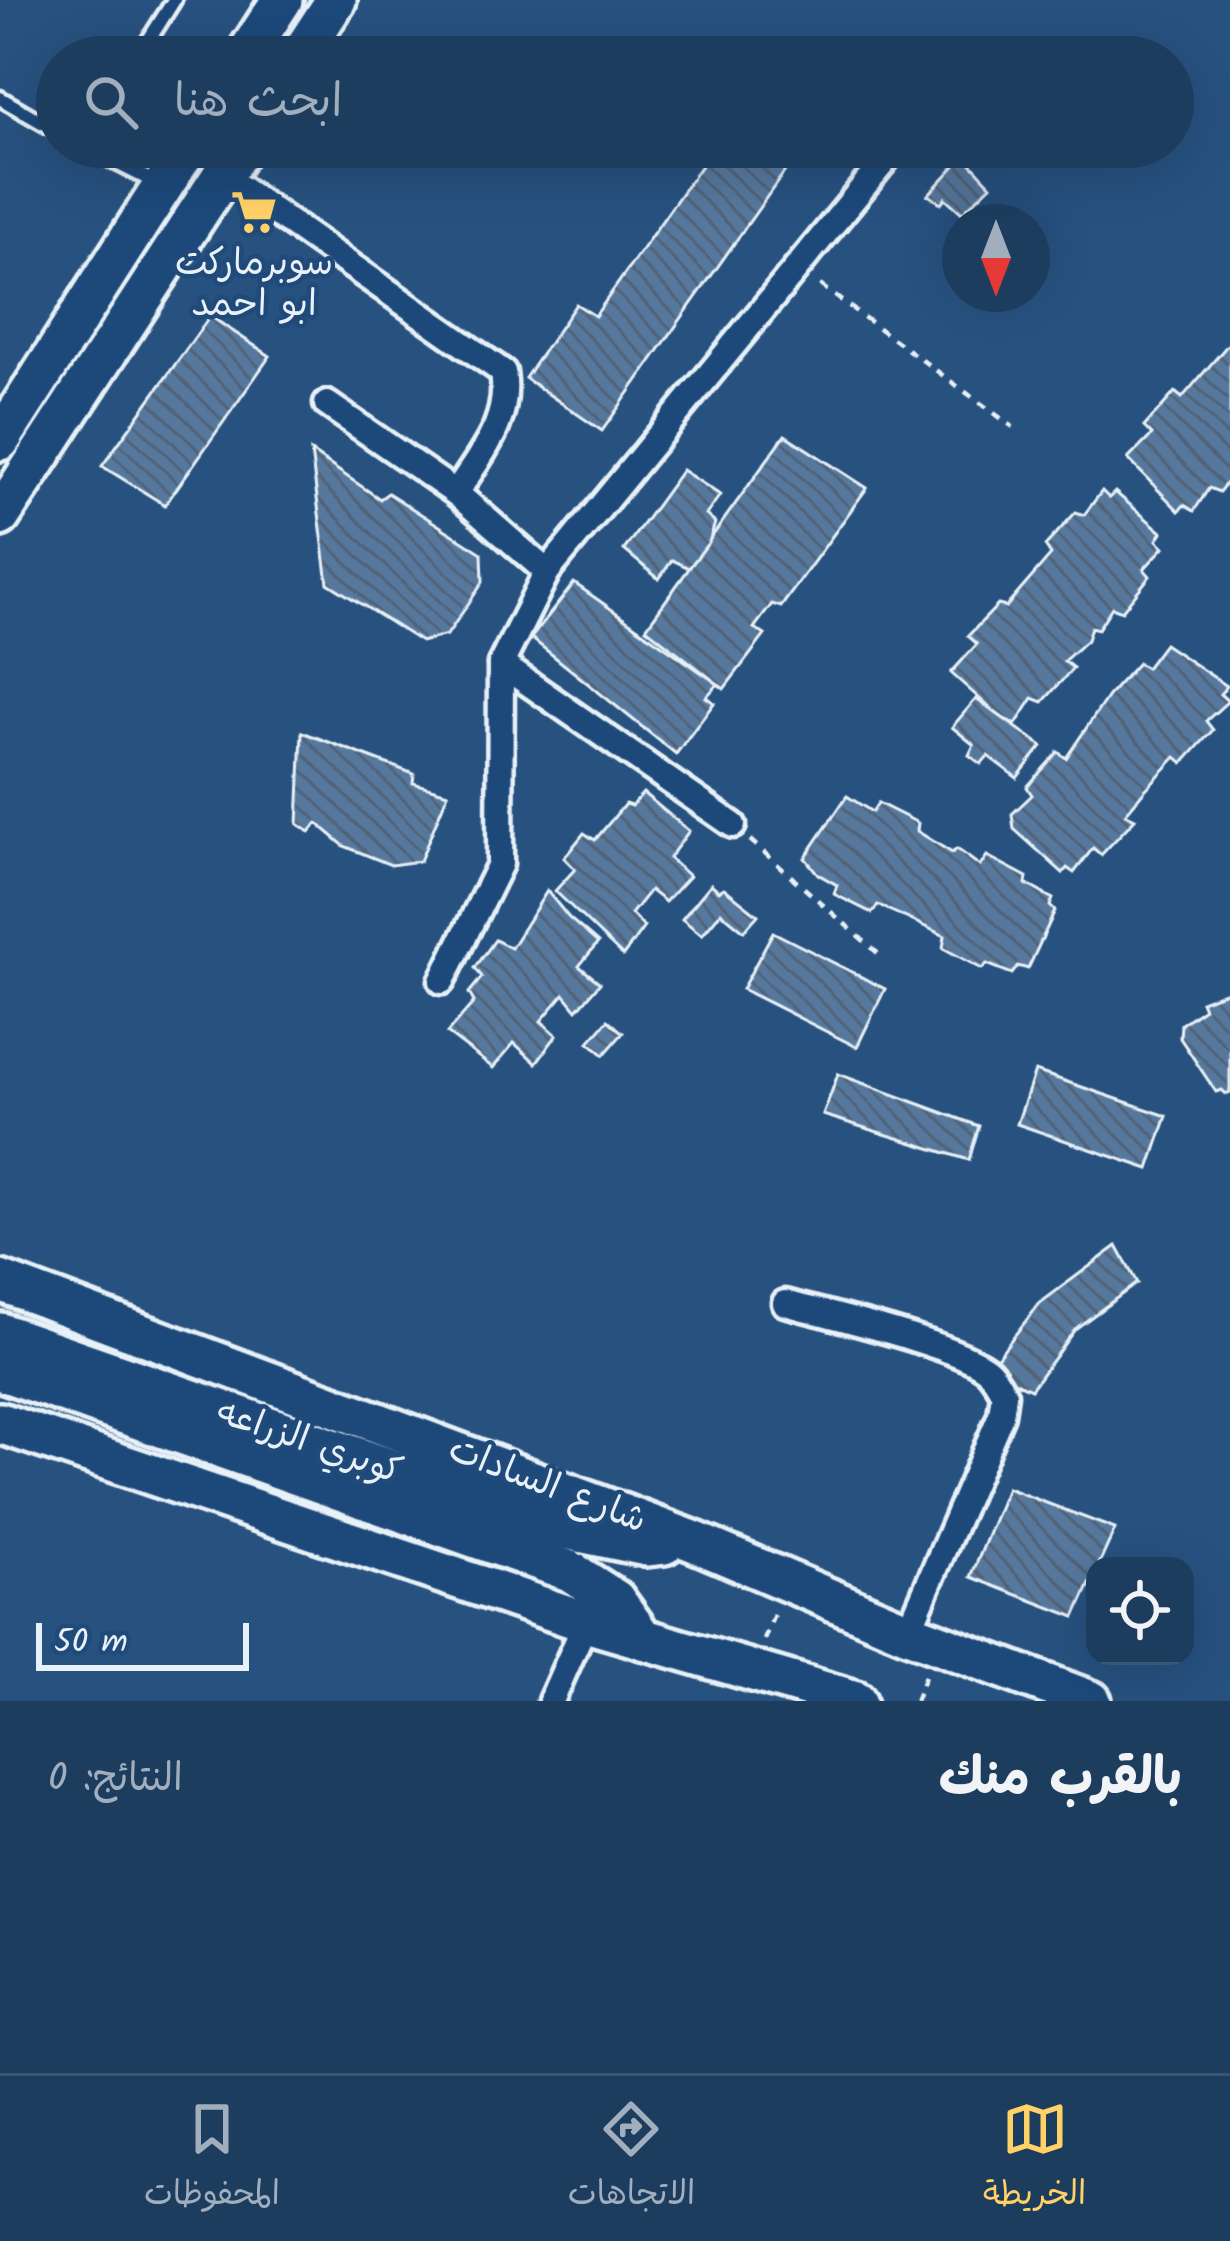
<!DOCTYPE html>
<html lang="ar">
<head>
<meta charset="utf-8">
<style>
  :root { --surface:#1d3d5f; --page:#2a4868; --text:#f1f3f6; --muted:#a0aebd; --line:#3b5674; --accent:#ffd166 }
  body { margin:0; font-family:Kalam,"Playpen Sans Arabic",sans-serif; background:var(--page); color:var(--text); direction:rtl }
  .controls { position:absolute; right:36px; bottom:36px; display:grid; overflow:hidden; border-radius:24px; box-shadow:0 12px 48px #0002 }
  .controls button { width:108px; height:108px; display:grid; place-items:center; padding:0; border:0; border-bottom:3px solid var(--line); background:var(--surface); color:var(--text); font:60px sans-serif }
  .compass { position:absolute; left:942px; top:204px; width:108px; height:108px; border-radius:50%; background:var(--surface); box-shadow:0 12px 48px #0002; rotate:180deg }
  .scale { position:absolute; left:36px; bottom:30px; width:213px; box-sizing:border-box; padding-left:12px; border:6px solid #e8f1f8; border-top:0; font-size:33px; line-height:42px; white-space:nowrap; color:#e8f1f8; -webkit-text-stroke:9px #1f4a7a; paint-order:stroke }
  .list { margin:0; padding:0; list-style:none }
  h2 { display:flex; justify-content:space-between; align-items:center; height:156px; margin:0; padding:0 48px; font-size:51px }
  h2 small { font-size:39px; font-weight:400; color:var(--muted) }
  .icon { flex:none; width:66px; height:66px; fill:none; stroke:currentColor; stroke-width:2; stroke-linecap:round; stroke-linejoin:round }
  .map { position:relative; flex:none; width:1230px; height:1701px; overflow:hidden; direction:ltr }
  .search { position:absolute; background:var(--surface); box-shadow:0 12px 48px #0002; left:36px; right:36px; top:36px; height:132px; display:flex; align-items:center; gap:30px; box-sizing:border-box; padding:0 42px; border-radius:66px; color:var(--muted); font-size:45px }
  .sheet { height:372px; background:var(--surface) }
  nav { display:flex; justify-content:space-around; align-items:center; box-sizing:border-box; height:168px; border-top:3px solid var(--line); background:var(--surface); font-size:33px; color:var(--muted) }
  nav a { display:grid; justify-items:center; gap:6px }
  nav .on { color:var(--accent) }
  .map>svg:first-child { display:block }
</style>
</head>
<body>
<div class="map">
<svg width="1230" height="1701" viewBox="0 0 1230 1701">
  <defs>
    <pattern id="building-back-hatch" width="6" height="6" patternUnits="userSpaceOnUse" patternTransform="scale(3)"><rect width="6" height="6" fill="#57789d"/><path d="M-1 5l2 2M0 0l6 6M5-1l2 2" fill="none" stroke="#4f6278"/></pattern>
  </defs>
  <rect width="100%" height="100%" fill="#27517f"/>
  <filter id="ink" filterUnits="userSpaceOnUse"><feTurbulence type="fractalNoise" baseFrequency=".00833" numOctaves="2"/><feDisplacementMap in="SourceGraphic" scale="24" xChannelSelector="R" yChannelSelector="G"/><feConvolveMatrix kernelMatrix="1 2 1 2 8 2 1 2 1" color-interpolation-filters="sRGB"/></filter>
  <g filter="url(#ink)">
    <!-- building -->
    <g fill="url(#building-back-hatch)" stroke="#e8f1f8" stroke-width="3">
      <path d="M767 41 790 57H756Z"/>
      <path d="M714 147H802L602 431 525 378 576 304 595 316Z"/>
      <path d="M964 156 991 185 962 213 945 198 941 203 928 195Z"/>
      <path d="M210 316 270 356 165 505 102 466Z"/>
      <path d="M1230 342V478L1219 492 1209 488 1194 511 1184 505 1179 511 1128 459 1152 435 1144 427 1175 392 1182 398Z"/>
      <path d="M785 435 867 488 781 607 772 604 754 628 765 635 724 689 646 628Z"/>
      <path d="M311 452 380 499 388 493 482 553 483 582 447 635 421 642 328 583Z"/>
      <path d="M682 470 720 495 706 515 715 523 709 542 689 568 672 560 659 579 624 550Z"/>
      <path d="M1102 491 1109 498 1115 492 1162 532 1157 540 1164 547 1144 569 1150 576 1122 611 1112 607 1098 629 1091 627 1087 640 1064 661 1073 668 1043 702 1033 698 1016 724 1000 717 951 673 977 644 968 636 998 605 1006 607 1051 555 1045 546 1076 512 1084 515Z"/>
      <path d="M574 583 718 684 706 697 714 703 676 754 531 638Z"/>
      <path d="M1164 644 1227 686 1220 694 1228 701 1206 721 1213 730 1183 763 1176 757 1145 790 1125 814 1135 819 1101 855 1093 848 1074 873 1067 868 1063 873 1014 829 1012 814 1032 795 1027 787 1058 752 1066 758 1108 696 1138 663 1146 668Z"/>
      <path d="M976 699 1042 746 1017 778 988 756 981 764 969 755 974 745 952 727Z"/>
      <path d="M302 732 414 774 413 783 448 793 420 861 391 865 344 846 317 823 310 832 298 824Z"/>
      <path d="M643 793 689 831 669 858 689 876 665 902 650 890 631 914 644 927 623 956 555 891 575 869 564 858 584 833 595 840 625 804 631 806Z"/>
      <path d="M847 796 872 812 878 803 918 823 917 831 952 853 957 849 980 866 987 856 1027 877 1026 884 1053 899 1050 906 1055 911 1028 969 1018 966 1012 974 987 964 982 969 943 948 945 936 878 905 872 913 834 894 837 885 818 874 805 858Z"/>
      <path d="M711 884 719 891 724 888 758 915 744 931 721 912 702 935 682 919Z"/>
      <path d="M547 891 569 918 598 943 579 966 600 983 577 1010 564 994 541 1021 557 1035 536 1063 514 1043 493 1068 447 1033 474 1002 469 993 482 977 475 968 495 940 511 948Z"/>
      <path d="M773 932 885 989 857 1047 742 989Z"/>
      <path d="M1230 990V1092L1226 1094 1222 1090 1216 1092 1180 1038 1181 1024 1204 1008 1201 1001Z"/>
      <path d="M608 1020 623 1033 604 1055 589 1042Z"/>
      <path d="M1035 1071 1167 1116 1149 1169 1017 1124Z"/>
      <path d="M838 1074 979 1126 969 1160 823 1115Z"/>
      <path d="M1117 1246 1137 1283 1075 1329 1031 1389 988 1369 1040 1303Z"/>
      <path d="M1007 1488 1115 1529 1075 1617 971 1577Z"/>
    </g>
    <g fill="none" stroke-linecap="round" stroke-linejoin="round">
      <!-- service casing -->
      <g stroke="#e8f1f8" stroke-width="21">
        <g id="service">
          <path d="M138 57 174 0"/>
          <path d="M0 98 57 131"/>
          <path d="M85 147 156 183"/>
        </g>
      </g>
      <!-- minor casing -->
      <g stroke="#e8f1f8" stroke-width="33">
        <g id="minor">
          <path d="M223 176 503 372C511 422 481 453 456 493"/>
          <path d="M327 404 456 493 547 572"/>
          <path d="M501 664 733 825"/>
          <path d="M442 981 500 864 501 664 547 572 896 147"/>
          <path d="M785 1303C825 1314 965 1347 989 1371 995 1377 1000 1387 1004 1394L1001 1415 908 1632"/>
          <path d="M551 1701 586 1622"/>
        </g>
      </g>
      <!-- trunk casing -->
      <g stroke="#e8f1f8" stroke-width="48">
        <g id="trunk">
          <path d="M245 57 282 0"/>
          <path d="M299 57 336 0"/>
          <path d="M0 440 188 147"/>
          <path d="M0 516 241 147"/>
          <path d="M0 1281 693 1541 908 1632 1091 1701"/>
          <path d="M0 1333 560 1528 646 1546 664 1544"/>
          <path d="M0 1370 570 1571 615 1600 643 1639"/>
          <path d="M0 1423 586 1622 856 1701"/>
        </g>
      </g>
      <!-- path -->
      <g stroke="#e8f1f8" stroke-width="4.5" stroke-dasharray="9 9" stroke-linecap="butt">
        <path d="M820 285 1013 427"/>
        <path d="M750 840 881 956"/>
        <path d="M764 1640 775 1612"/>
        <path d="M915 1701 926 1673"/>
      </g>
      <!-- service -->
      <use href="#service" stroke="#1f4a7a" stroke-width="12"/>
      <!-- minor -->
      <use href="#minor" stroke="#1f4a7a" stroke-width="24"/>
      <!-- trunk -->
      <use href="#trunk" stroke="#1f4a7a" stroke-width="39"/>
    </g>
  </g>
  <!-- icons -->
  <defs>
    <g id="supermarket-bare" transform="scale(3.6)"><path d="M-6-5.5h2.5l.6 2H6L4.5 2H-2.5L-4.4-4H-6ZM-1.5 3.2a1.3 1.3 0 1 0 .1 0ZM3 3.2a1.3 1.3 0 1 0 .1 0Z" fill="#ffd166" stroke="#1f4a7a" stroke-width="2.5" paint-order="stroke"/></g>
  </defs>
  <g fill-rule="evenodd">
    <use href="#supermarket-bare" x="254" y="212"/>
  </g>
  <g text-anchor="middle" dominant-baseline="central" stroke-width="9" stroke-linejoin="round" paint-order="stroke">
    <!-- poi labels -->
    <g font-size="36" fill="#e8f1f8" stroke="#1f4a7a">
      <text x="254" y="264">سوبرماركت<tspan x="254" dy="41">ابو احمد</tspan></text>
    </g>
    <!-- street labels -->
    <g font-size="36" fill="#e8f1f8" stroke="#1f4a7a">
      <text transform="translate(309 1443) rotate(19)">كوبري الزراعه</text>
      <text transform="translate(547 1486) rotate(21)">شارع السادات</text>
    </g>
  </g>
</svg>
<div class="controls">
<button><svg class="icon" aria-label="locate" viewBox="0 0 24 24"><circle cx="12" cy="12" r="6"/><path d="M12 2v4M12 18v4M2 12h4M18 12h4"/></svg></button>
</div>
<svg class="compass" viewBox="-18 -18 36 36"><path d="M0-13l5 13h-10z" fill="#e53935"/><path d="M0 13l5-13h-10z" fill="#a0aebd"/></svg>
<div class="scale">50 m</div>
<div class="search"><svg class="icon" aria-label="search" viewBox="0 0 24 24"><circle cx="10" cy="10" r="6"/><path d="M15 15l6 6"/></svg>ابحث هنا</div>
</div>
<section class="sheet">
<h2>بالقرب منك<small>النتائج: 0</small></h2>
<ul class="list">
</ul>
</section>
<nav>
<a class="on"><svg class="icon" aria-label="map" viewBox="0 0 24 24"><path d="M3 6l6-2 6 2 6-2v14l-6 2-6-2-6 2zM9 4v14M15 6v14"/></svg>الخريطة</a>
<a><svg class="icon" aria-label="directions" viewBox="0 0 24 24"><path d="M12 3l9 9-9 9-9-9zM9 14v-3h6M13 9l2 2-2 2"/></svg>الاتجاهات</a>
<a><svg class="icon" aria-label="saved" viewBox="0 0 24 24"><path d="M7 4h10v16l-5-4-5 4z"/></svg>المحفوظات</a>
</nav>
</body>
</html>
